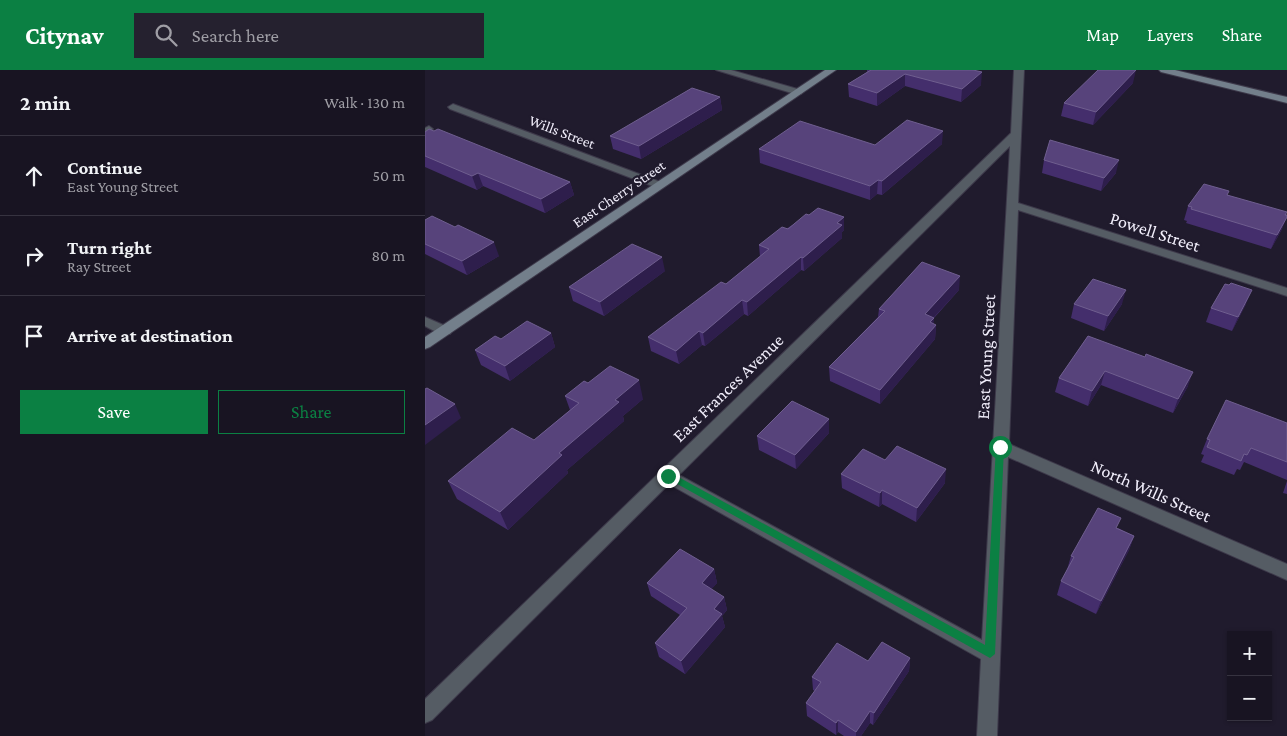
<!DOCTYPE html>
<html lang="en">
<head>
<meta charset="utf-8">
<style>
  :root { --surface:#181422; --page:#25212f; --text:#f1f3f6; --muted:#9f9ea5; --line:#363340; --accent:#0b8043 }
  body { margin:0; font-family:"Crimson Pro",serif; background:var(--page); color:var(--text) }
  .controls { position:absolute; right:15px; bottom:15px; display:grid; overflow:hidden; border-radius:0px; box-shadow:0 1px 4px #0004 }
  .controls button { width:45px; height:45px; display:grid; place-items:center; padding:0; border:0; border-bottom:1px solid var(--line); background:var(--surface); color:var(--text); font:25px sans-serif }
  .stop { position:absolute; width:15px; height:15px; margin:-11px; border:4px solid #0b8043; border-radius:50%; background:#fff }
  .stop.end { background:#0b8043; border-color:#fff; box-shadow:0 1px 5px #0008 }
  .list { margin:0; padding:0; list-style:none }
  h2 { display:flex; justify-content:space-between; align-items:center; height:65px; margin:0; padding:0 20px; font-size:21px }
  h2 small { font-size:16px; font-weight:400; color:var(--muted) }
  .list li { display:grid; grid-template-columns:32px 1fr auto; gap:15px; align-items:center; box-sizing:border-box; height:80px; padding:0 20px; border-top:1px solid var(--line) }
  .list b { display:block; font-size:19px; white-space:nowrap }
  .list p { margin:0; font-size:16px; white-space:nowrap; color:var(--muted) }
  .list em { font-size:16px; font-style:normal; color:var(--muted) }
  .actions { display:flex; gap:10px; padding:15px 20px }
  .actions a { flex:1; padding:11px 0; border:1px solid var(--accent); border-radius:0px; text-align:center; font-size:18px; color:var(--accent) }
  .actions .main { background:var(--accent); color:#fff }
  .icon { flex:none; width:28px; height:28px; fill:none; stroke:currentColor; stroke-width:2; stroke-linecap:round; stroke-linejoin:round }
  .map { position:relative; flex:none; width:862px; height:666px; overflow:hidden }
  header { display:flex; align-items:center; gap:30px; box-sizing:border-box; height:70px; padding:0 25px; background:var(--accent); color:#fff }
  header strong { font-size:24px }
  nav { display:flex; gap:28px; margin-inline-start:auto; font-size:18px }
  .search { width:350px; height:45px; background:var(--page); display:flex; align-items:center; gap:12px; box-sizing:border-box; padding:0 18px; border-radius:0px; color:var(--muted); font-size:19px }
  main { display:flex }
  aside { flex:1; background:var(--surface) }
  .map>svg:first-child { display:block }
</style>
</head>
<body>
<header>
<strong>Citynav</strong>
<div class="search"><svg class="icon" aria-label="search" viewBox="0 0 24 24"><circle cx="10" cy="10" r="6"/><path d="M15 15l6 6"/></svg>Search here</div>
<nav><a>Map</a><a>Layers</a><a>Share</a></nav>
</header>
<main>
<aside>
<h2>2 min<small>Walk · 130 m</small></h2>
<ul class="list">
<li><svg class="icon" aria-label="ahead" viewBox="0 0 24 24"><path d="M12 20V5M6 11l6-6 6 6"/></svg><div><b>Continue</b><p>East Young Street</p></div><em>50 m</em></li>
<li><svg class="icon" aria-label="right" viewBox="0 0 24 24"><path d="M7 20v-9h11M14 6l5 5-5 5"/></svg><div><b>Turn right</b><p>Ray Street</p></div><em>80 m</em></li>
<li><svg class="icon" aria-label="arrive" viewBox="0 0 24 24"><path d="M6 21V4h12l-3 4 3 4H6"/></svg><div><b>Arrive at destination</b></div></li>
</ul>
<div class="actions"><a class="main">Save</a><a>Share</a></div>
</aside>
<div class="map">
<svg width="862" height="666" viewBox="0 0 862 666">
  <rect width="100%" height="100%" fill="#201b2d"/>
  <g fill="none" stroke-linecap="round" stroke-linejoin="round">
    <!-- lane casing -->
    <g stroke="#3d394a" stroke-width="2">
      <path id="lane" d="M4 56 8 59 0 64V58Z"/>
    </g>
    <!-- street casing -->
    <g stroke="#3d394a" stroke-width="2">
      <g id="street">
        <path d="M291 0H306L376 20 378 22 376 24H370Z"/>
        <path d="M589 0H599L593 133 862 218V226L593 140 584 374 862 494V510L583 387 572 666H552L556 589 244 414 7 650 0 653V629L586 63ZM585 76 557 570 254 405Z"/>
        <path d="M28 34 238 113 240 115 234 118 230 117 25 39 23 37Z"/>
        <path d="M0 247 25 258 27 261 25 264H15L0 256Z"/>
      </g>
    </g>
    <!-- secondary casing -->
    <g stroke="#3d394a" stroke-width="2">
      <g id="secondary">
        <path d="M400 0H411L5 277 0 279V267Z"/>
        <path d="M734 0H750L862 27V33L736 2Z"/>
      </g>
    </g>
    <!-- lane -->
    <use href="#lane" fill="#555c64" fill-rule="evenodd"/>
    <!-- street -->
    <use href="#street" fill="#555c64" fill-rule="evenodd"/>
    <!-- secondary -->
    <use href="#secondary" fill="#737f8b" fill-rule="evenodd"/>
  </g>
  <!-- wall -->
  <g fill="#442e6c">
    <path d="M442 0H548L556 15 536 32 480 16 452 36 424 27 423 14 442 2Z"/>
    <path d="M708 13 668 55 636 46 639 33Z"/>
    <path d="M295 27 297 40 216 89 188 79 185 66Z"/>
    <path d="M0 62 145 112 149 125 120 143 58 116 52 120 0 97Z"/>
    <path d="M517 74 457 125 452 124 445 130 335 93 334 79Z"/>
    <path d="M619 90 691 103 676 121 617 103Z"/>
    <path d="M802 125 861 145 857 159 846 179 761 153 762 151 759 150 763 136Z"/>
    <path d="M384 145 419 147V160L417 162V168L379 201 376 200 323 246 319 244 280 276 277 275 254 294 226 281 223 267 301 214 335 187 334 175Z"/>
    <path d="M0 150 74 186 42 205 0 184Z"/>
    <path d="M240 201 179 246 148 231 144 217Z"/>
    <path d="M534 220 509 248 508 254 511 255 510 269 455 334 405 311 404 297 453 247 454 239Z"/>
    <path d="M649 234H697L679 261 646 248Z"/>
    <path d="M821 234 807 261 781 252 786 238Z"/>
    <path d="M126 263 130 277 85 311 56 295 50 280 76 269Z"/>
    <path d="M663 266 763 316 748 343 676 315 663 336 630 322 634 308Z"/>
    <path d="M140 326 218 329 198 346 199 351 142 400 143 403 83 460 32 429 23 411 109 370 145 340Z"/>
    <path d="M862 353V410L819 392 815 400 812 399 809 405 776 392 779 385 776 384 782 369Z"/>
    <path d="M404 363 371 399 334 380 332 366Z"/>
    <path d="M460 390 520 413 491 452 457 434 454 437 417 418 416 404Z"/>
    <path d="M862 411V424L858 423Z"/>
    <path d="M693 458 709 466 704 480 671 544 632 525 636 511 642 500 646 486Z"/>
    <path d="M289 499 292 513 286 519 299 527 302 540 297 546 300 557 260 604 234 587 230 573 255 545 226 526 222 513Z"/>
    <path d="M485 588 484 601 448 655 445 653 436 666H419L413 662 411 665 382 646 381 633 390 621 388 620 387 607 443 591Z"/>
  </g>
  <!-- shaded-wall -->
  <g fill="#2e1e4c">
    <path d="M711 0 708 13 668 55 671 42Z"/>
    <path d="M557 2 556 15 536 32 537 19Z"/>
    <path d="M480 4V16L452 36V23Z"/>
    <path d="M295 27 297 40 216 89 214 76Z"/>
    <path d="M518 61 517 74 457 125V111Z"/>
    <path d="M694 90 691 103 676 121 679 108Z"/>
    <path d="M53 103 58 116 52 120 47 106Z"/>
    <path d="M453 110 452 124 445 130V116Z"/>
    <path d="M145 112 149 125 120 143 116 129Z"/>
    <path d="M419 147V160L417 162V168L379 201 378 188 412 153Z"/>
    <path d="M862 147 857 159 846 179 852 165Z"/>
    <path d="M69 172 74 186 42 205 37 191Z"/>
    <path d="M237 187 240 201 179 246 175 232Z"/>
    <path d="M376 187V200L323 246 322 232Z"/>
    <path d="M535 206 534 220 499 258 500 244Z"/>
    <path d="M701 220 697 234 679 261 683 246Z"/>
    <path d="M827 220 821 234 807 261 813 247Z"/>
    <path d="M317 230 319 244 280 276 278 263Z"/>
    <path d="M509 248 508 259 511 255 510 269 455 334V320Z"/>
    <path d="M274 261 277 275 254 294 251 281Z"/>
    <path d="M126 263 130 277 85 311 80 296Z"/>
    <path d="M680 301 676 315 663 336 667 321Z"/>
    <path d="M768 302 763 316 748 343 753 329Z"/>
    <path d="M214 310 218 329 198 346 199 351 142 400 143 403 83 460 75 442 134 383 190 330Z"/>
    <path d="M30 334 36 348 0 375V355Z"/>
    <path d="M404 349V363L371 399 370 385Z"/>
    <path d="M521 399 520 413 491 452 492 438Z"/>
    <path d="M457 420V434L454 437 455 423Z"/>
    <path d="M709 466 704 480 671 544 676 531Z"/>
    <path d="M289 499 292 513 280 527 277 513Z"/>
    <path d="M299 527 302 540 297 546 300 557 260 604 256 591 289 539Z"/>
    <path d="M485 588 484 601 448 655 449 643Z"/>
    <path d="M445 641V653L436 666H431V662Z"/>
    <path d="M413 650V662L411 665V653Z"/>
  </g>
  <!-- building -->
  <g fill="#57437b" stroke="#6f5e8f">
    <path d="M446 0H548L557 2 537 19 480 4 452 23 423 14Z"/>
    <path d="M673 0H711L671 42 639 33Z"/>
    <path d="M267 18 295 27 214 76 185 66Z"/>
    <path d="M482 50 518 61 457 111 453 110 445 116 334 79 375 51 450 75Z"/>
    <path d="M4 59 9 61 13 59 145 112 116 129 53 103 47 106 0 86V62Z"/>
    <path d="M625 70 694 90 679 108 619 90Z"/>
    <path d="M779 114 804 121 802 125 862 142 860 145H862V147L852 165 766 139 767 137 763 136Z"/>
    <path d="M393 138 419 147 412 153 417 155 378 188 376 187 322 232 317 230 278 263 274 261 251 281 223 267 296 212 301 214 344 179 334 175 357 157 363 159 381 144 384 145Z"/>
    <path d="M7 146 30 157 33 155 69 172 37 191 0 174V150Z"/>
    <path d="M207 174 237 187 175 232 144 217Z"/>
    <path d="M497 192 535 206 500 244 509 248 505 252 511 255 455 320 404 297 460 241 454 239Z"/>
    <path d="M668 209 701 220 683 246 649 234Z"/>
    <path d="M806 213 827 220 813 247 786 238 800 214 804 215Z"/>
    <path d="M102 251 126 263 80 296 50 280 70 266 76 269Z"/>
    <path d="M663 266 720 287 721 284 768 302 753 329 680 301 667 321 634 308Z"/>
    <path d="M185 296 214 310 190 330 194 332 134 383 137 385 75 442 23 411 87 358 109 370 154 333 140 326 159 311 163 313Z"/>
    <path d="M2 318 30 334 0 355V319Z"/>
    <path d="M801 330 862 353V392L826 378 822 385 819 384 816 391 782 377 785 370 782 369Z"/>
    <path d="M367 331 404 349 370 385 332 366Z"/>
    <path d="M472 376 521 399 492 438 457 420 455 423 416 404 438 379 460 390Z"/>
    <path d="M673 438 696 448 691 458 709 466 676 531 636 511 649 487 646 486Z"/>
    <path d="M255 479 289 499 277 513 299 527 289 539 297 544 256 591 230 573 262 538 222 513Z"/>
    <path d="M457 572 485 588 449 643 445 641 431 662 413 650 411 653 381 633 396 612 387 607 412 573 443 591Z"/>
  </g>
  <!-- route -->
  <path fill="#0b8043" d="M575 374 579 377 570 584 565 588 238 406 243 402 246 403 560 575 571 377Z"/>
  <g text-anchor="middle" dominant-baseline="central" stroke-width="4.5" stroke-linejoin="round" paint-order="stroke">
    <!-- far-street labels -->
    <g font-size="15" fill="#f1eefb" stroke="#201b2d">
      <text transform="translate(137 62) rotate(21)">Wills Street</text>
      <text transform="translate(194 124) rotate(-34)">East Cherry Street</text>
    </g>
    <!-- street labels -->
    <g font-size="18" fill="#f1eefb" stroke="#201b2d">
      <text transform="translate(730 162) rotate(18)">Powell Street</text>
      <text transform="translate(561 287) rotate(-87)">East Young Street</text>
      <text transform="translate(303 318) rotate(-44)">East Frances Avenue</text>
      <text transform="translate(726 421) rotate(24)">North Wills Street</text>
    </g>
  </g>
</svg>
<div class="controls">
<button>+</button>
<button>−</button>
</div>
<div class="stop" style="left:575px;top:377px"></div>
<div class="stop end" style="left:243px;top:406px"></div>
</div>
</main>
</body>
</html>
